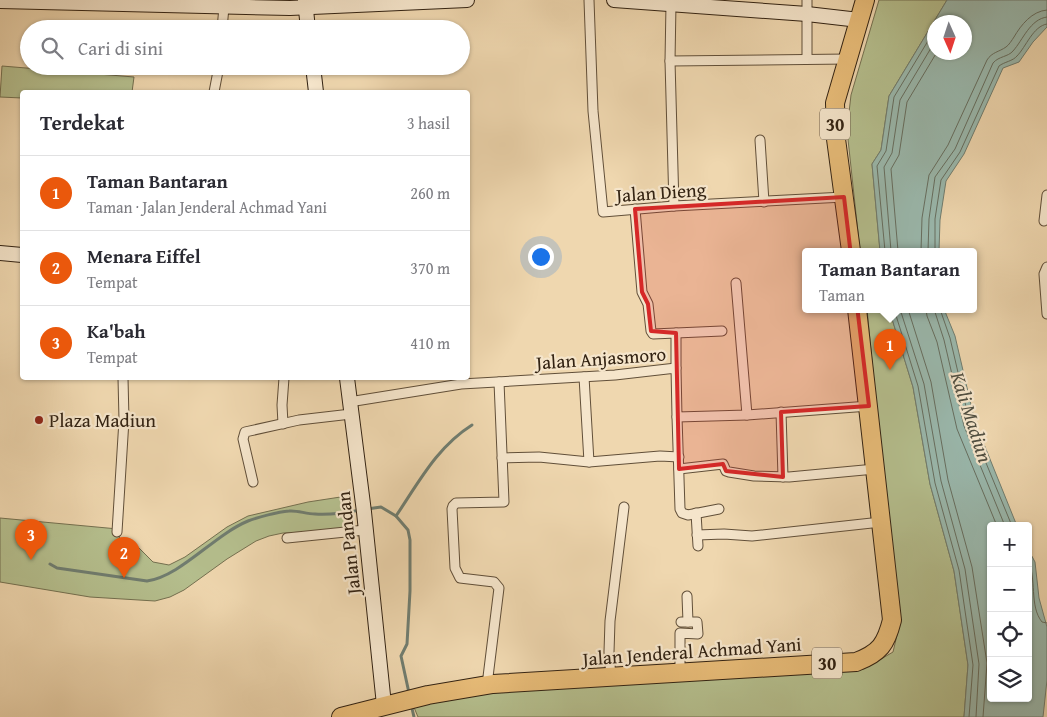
<!DOCTYPE html>
<html lang="id">
<head>
<meta charset="utf-8">
<style>
  :root { --surface:#fff; --page:#f2f2f3; --text:#2b2b33; --muted:#7c7c81; --line:#e1e1e2; --accent:#ea580c }
  body { margin:0; font-family:"Gentium Book Plus",serif; background:var(--page); color:var(--text) }
  .controls { position:absolute; right:15px; bottom:15px; display:grid; overflow:hidden; border-radius:5px; box-shadow:0 1px 4px #0004 }
  .controls button { width:45px; height:45px; display:grid; place-items:center; padding:0; border:0; border-bottom:1px solid var(--line); background:var(--surface); color:var(--text); font:25px sans-serif }
  .compass { position:absolute; left:927px; top:15px; width:45px; height:45px; border-radius:50%; background:var(--surface); box-shadow:0 1px 4px #0004; rotate:177deg }
  .you { position:absolute; left:540px; top:256px; width:18px; height:18px; margin:-12px; border:4px solid #fff; border-radius:50%; background:#1a73e8; box-shadow:0 0 0 8px #1a73e833 }
  .badge { display:grid; place-items:center; width:32px; height:32px; border-radius:50%; background:var(--accent); color:#fff; font-size:16px; font-weight:700 }
  .pin { position:absolute; translate:-50% -41px; filter:drop-shadow(0 1px 2px #0008) }
  .pin::after { content:''; position:absolute; top:26px; width:18px; height:15px; background:inherit; clip-path:polygon(0 0,100% 0,50% 100%) }
  .popup { position:absolute; left:802px; top:248px; width:175px; height:65px; box-sizing:border-box; display:grid; place-content:center; border-radius:5px; background:var(--surface); filter:drop-shadow(0 1px 4px #0005); font-size:16px; white-space:nowrap; color:var(--muted) }
  .popup b { font-size:19px; color:var(--text) }
  .popup::after { content:''; position:absolute; left:50%; top:100%; margin-left:-10px; border:10px solid transparent; border-top-color:var(--surface) }
  .list { margin:0; padding:0; list-style:none }
  h2 { display:flex; justify-content:space-between; align-items:center; height:65px; margin:0; padding:0 20px; font-size:21px }
  h2 small { font-size:16px; font-weight:400; color:var(--muted) }
  .list li { display:grid; grid-template-columns:32px 1fr auto; gap:15px; align-items:center; box-sizing:border-box; height:75px; padding:0 20px; border-top:1px solid var(--line) }
  .list b { display:block; font-size:19px; white-space:nowrap }
  .list p { margin:0; font-size:16px; white-space:nowrap; color:var(--muted) }
  .list em { font-size:16px; font-style:normal; color:var(--muted) }
  .icon { flex:none; width:28px; height:28px; fill:none; stroke:currentColor; stroke-width:2; stroke-linecap:round; stroke-linejoin:round }
  .map { position:relative; flex:none; width:1047px; height:717px; overflow:hidden }
  .search { position:absolute; background:var(--surface); box-shadow:0 1px 4px #0004; left:20px; top:20px; width:450px; height:55px; display:flex; align-items:center; gap:12px; box-sizing:border-box; padding:0 18px; border-radius:28px; color:var(--muted); font-size:19px }
  .panel { position:absolute; background:var(--surface); box-shadow:0 1px 4px #0004; left:20px; top:90px; width:450px; height:290px; border-radius:5px }
  .map>svg:first-child { display:block }
</style>
</head>
<body>
<div class="map">
<svg width="1047" height="717" viewBox="0 0 1047 717">
  <rect width="100%" height="100%" fill="#efd7af"/>
  <filter id="stains"><feTurbulence type="fractalNoise" baseFrequency=".004" numOctaves="4"/><feColorMatrix values="0 0 0 0 .2 0 0 0 0 .09 0 0 0 0 .02 0 0 0 .5 -.17"/></filter>
  <radialGradient id="worn" r=".72"><stop offset=".6" stop-color="#630" stop-opacity="0"/><stop offset="1" stop-color="#630" stop-opacity=".3"/></radialGradient>
  <!-- green -->
  <g fill="#b5bf8e" stroke="#747050">
    <path d="M879 0H947L889 96 881 150 872 164 880 251H860L847 130 851 95Z"/>
    <path d="M2 66 134 77 132 92H22V98L0 97Z"/>
    <path d="M867 309H889L913 387 930 484 954 571 968 665 964 717H418L413 705 480 692 864 669 893 652 898 631Z"/>
    <path d="M347 496 350 530 283 533 269 536 256 541 227 559 184 590 170 597 155 601 90 597 0 582V518L118 529 120 541 136 545 153 562 169 565 185 557 227 527 248 516 308 502Z"/>
  </g>
  <!-- water -->
  <g fill="#9ab9ae" stroke="#707d70" fill-rule="evenodd">
    <path d="M947 0H1047V27L1033 42 1019 62 1003 68 964 154 946 181 940 220 939 251H880L872 164 881 150 889 96ZM934 22H964V52H934Z"/>
    <path d="M889 309H944L955 336 975 422 1017 526H991V698H1028V549L1035 562 1039 598 1047 627V680L1043 717H964L968 665 954 571 930 484 913 387Z"/>
  </g>
  <g fill="none" stroke-linecap="round" stroke-linejoin="round">
    <!-- shore -->
    <g stroke="#666e60" stroke-width="1">
      <path d="M885 251 877 166 886 151 894 97 934 31"/>
      <path d="M891 251 884 167 892 153 900 100 934 43"/>
      <path d="M898 251 891 169 899 155 907 102 937 52"/>
      <path d="M921 251 922 218 929 175 948 145 987 60C992 52 999 52 1006 47 1009 45 1012 40 1014 37 1021 25 1032 11 1047 10"/>
      <path d="M928 251 929 219 935 177 955 149 993 63C999 56 1008 57 1013 51 1023 40 1030 19 1047 17"/>
      <path d="M935 251V219L941 180 960 152 999 66C1004 62 1013 61 1017 56 1026 47 1033 26 1047 24"/>
      <path d="M894 309 918 386 935 483 959 570 973 665 969 717"/>
      <path d="M900 309 924 384 941 481 965 569 979 664 976 717"/>
      <path d="M908 309 931 382 948 480 972 567 987 663 983 717"/>
      <path d="M926 309 927 316 937 342 957 429 997 526"/>
      <path d="M934 309 944 340 964 426 1005 526"/>
      <path d="M940 309 950 338 970 424 1012 526"/>
      <path d="M1028 560C1037 578 1029 606 1042 622L1047 623"/>
    </g>
    <!-- stream -->
    <g stroke="#707d70" stroke-width="3">
      <path d="M367 509 381 507 396 516 408 530 410 540V591L407 644 401 656 409 693"/>
      <path d="M396 516C419 482 437 447 472 425"/>
      <path d="M50 564 57 568 147 581C181 576 214 535 248 521 258 517 278 512 289 511 297 510 306 514 315 514 331 515 345 513 361 510"/>
      <path d="M411 704 414 717"/>
    </g>
    <!-- street casing -->
    <g stroke="#614f39" stroke-width="11">
      <g id="street">
        <path d="M589 0 593 111 603 212 674 206 844 197"/>
        <path d="M671 4 670 61 848 59"/>
        <path d="M222 29 224 7"/>
        <path d="M807 59V0"/>
        <path d="M670 61 674 206"/>
        <path d="M214 92 219 66"/>
        <path d="M760 140 764 202"/>
        <path d="M635 209 642 292 648 304 651 331 653 334 676 333V368"/>
        <path d="M1044 221 1047 195"/>
        <path d="M1047 267 1044 274 1047 314"/>
        <path d="M736 283 747 415"/>
        <path d="M676 333 722 331"/>
        <path d="M584 377 589 462"/>
        <path d="M349 402 461 384 615 375 676 368 677 417 747 415 869 406"/>
        <path d="M781 412 783 477"/>
        <path d="M677 417 680 509 682 513 688 515 719 509"/>
        <path d="M283 424 282 405 284 378"/>
        <path d="M502 458 539 457 589 462 660 456 679 457"/>
        <path d="M679 469 723 464 726 471 729 472 754 476 789 477 875 469"/>
        <path d="M253 482 243 439 245 432 299 420 351 414"/>
        <path d="M696 513 698 546"/>
        <path d="M117 532 124 420 123 378"/>
        <path d="M697 535 724 534 752 536 881 522"/>
        <path d="M287 538 365 530"/>
        <path d="M687 596 688 622"/>
        <path d="M680 673V633L698 634 697 622H681"/>
        <path d="M611 677 609 652 610 621 624 507"/>
        <path d="M487 685 499 588 494 582 460 578 455 568 452 509 453 506 456 503 504 502 499 382"/>
      </g>
    </g>
    <!-- secondary casing -->
    <g stroke="#322212" stroke-width="16">
      <g id="secondary">
        <path d="M305 0 308 29"/>
        <path d="M614 0 807 14 859 20"/>
        <path d="M0 1 290 8 467 0"/>
        <path d="M313 66 316 92"/>
        <path d="M0 253 22 255"/>
        <path d="M347 378 364 512 384 705"/>
      </g>
    </g>
    <!-- highway casing -->
    <g stroke="#322212" stroke-width="20">
      <g id="highway">
        <path d="M851 251 836 139 835 103 865 0"/>
        <path d="M341 717 428 695 493 684 856 662C880 653 886 644 892 620L857 309"/>
      </g>
    </g>
    <!-- street -->
    <use href="#street" stroke="#f5e5cb" stroke-width="9"/>
    <!-- secondary -->
    <use href="#secondary" stroke="#f5e5cb" stroke-width="14"/>
    <!-- highway -->
    <use href="#highway" stroke="#e8bc78" stroke-width="18"/>
  </g>
  <!-- marked area -->
  <path fill="#d62828" fill-opacity="0.2" stroke="#d62828" stroke-width="4" stroke-linejoin="round" d="M844 197 869 406 781 412 783 477 726 471 723 464 679 469 676 333 651 331 648 304 642 292 635 209Z"/>
  <!-- markers -->
  <circle fill="#8f2418" stroke="#f5e5cb" stroke-width="2" cx="39" cy="420" r="5"/>
  <g text-anchor="middle" dominant-baseline="central" stroke-width="4.5" stroke-linejoin="round" paint-order="stroke">
    <!-- shield labels -->
    <g fill="#f5e5cb" stroke="#6c5c4a" stroke-width="1">
      <rect x="820" y="108.5" width="30" height="31" rx="4"/>
      <rect x="812" y="647.5" width="30" height="31" rx="4"/>
    </g>
    <g font-size="18" font-weight="bold" fill="#322212">
      <text x="835" y="124">30</text>
      <text x="827" y="663">30</text>
    </g>
    <!-- street labels -->
    <g font-size="19" fill="#322212" stroke="#f5e5cb">
      <text transform="translate(661 192) rotate(-4)">Jalan Dieng</text>
      <text transform="translate(601 358) rotate(-4)">Jalan Anjasmoro</text>
      <text transform="translate(348 543) rotate(-96)">Jalan Pandan</text>
      <text transform="translate(692 651) rotate(-4)">Jalan Jenderal Achmad Yani</text>
    </g>
    <!-- poi labels -->
    <g font-size="19" fill="#322212" stroke="#f5e5cb" text-anchor="start">
      <text x="49" y="420">Plaza Madiun</text>
    </g>
    <!-- water labels -->
    <g font-size="20" font-style="italic" fill="#514f41" stroke="#f5e5cb">
      <text transform="translate(972 417) rotate(72)">Kali Madiun</text>
    </g>
  </g>
  <rect width="100%" height="100%" filter="url(#stains)"/>
  <rect width="100%" height="100%" fill="url(#worn)"/>
</svg>
<div class="controls">
<button>+</button>
<button>−</button>
<button><svg class="icon" aria-label="locate" viewBox="0 0 24 24"><circle cx="12" cy="12" r="6"/><path d="M12 2v4M12 18v4M2 12h4M18 12h4"/></svg></button>
<button><svg class="icon" aria-label="layers" viewBox="0 0 24 24"><path d="M12 4l9 5-9 5-9-5zM3 14l9 5 9-5"/></svg></button>
</div>
<svg class="compass" viewBox="-18 -18 36 36"><path d="M0-13l5 13h-10z" fill="#e53935"/><path d="M0 13l5-13h-10z" fill="#7c7c81"/></svg>
<div class="you"></div>
<div class="pin badge" style="left:890px;top:370px">1</div>
<div class="popup"><b>Taman Bantaran</b>Taman</div>
<div class="pin badge" style="left:124px;top:578px">2</div>
<div class="pin badge" style="left:31px;top:560px">3</div>
<div class="search"><svg class="icon" aria-label="search" viewBox="0 0 24 24"><circle cx="10" cy="10" r="6"/><path d="M15 15l6 6"/></svg>Cari di sini</div>
<section class="panel">
<h2>Terdekat<small>3 hasil</small></h2>
<ul class="list">
<li><span class="badge">1</span><div><b>Taman Bantaran</b><p>Taman · Jalan Jenderal Achmad Yani</p></div><em>260 m</em></li>
<li><span class="badge">2</span><div><b>Menara Eiffel</b><p>Tempat</p></div><em>370 m</em></li>
<li><span class="badge">3</span><div><b>Ka'bah</b><p>Tempat</p></div><em>410 m</em></li>
</ul>
</section>
</div>
</body>
</html>
